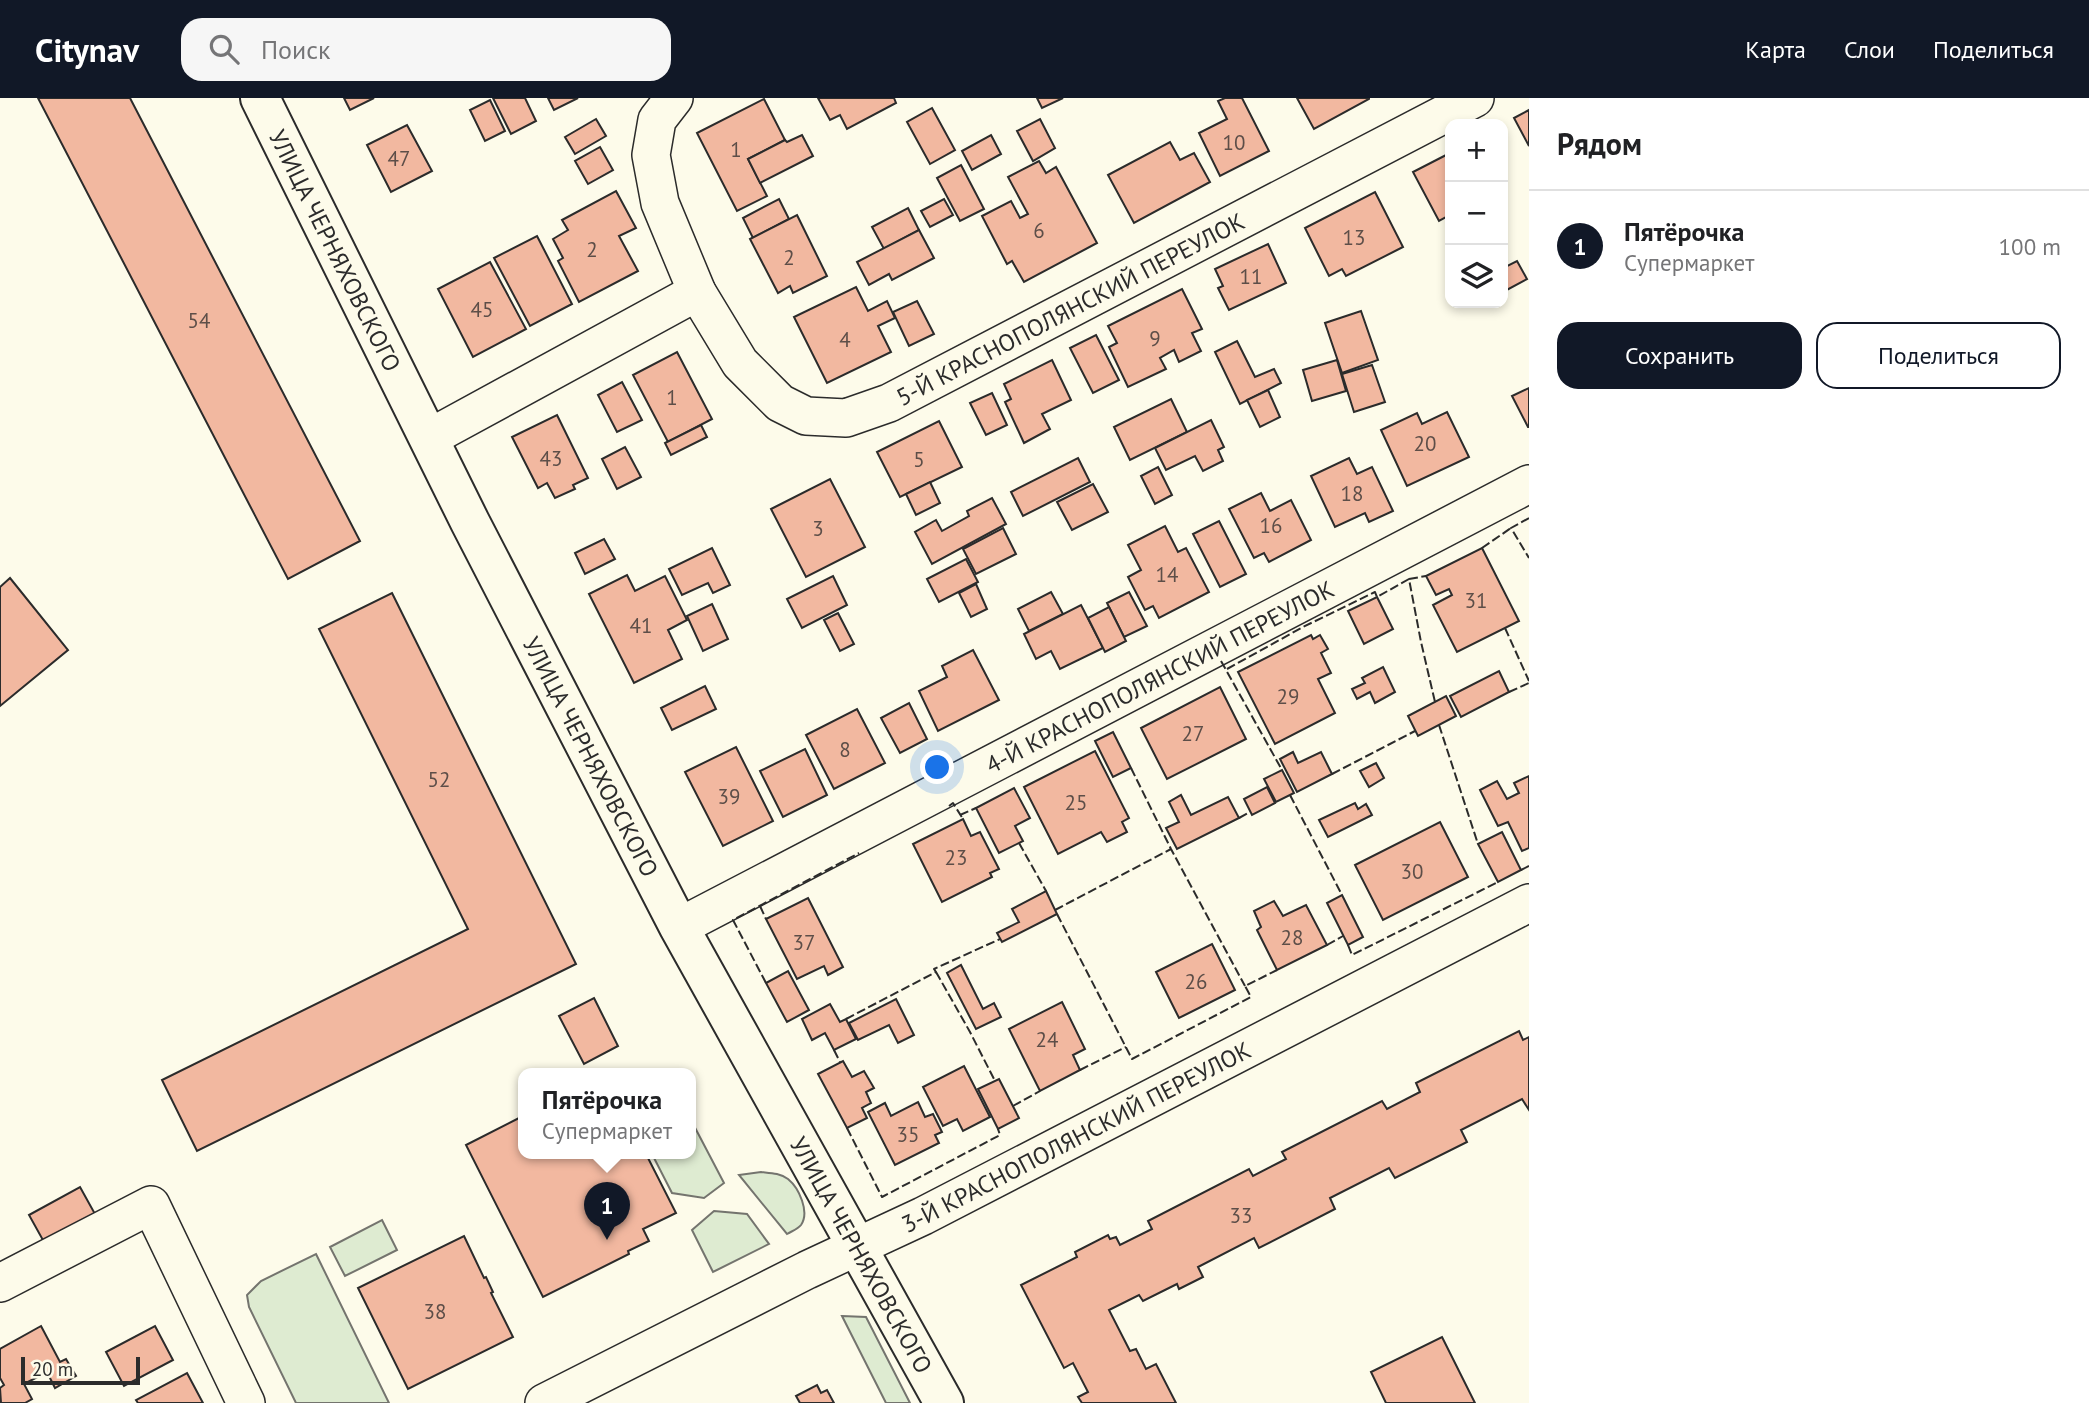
<!DOCTYPE html>
<html lang="ru">
<head>
<meta charset="utf-8">
<style>
  :root { --surface:#fff; --page:#f6f6f6; --text:#202124; --muted:#757577; --line:#e0e0e0; --accent:#111827 }
  body { margin:0; font-family:"PT Sans",sans-serif; background:var(--page); color:var(--text) }
  .controls { position:absolute; right:21px; top:21px; display:grid; overflow:hidden; border-radius:14px; box-shadow:0 4px 10px #0003 }
  .controls button { width:63px; height:63px; display:grid; place-items:center; padding:0; border:0; border-bottom:2px solid var(--line); background:var(--surface); color:var(--text); font:35px sans-serif }
  .scale { position:absolute; left:21px; bottom:18px; width:119px; box-sizing:border-box; padding-left:7px; border:4px solid #2b2b2b; border-top:0; font-size:19px; line-height:24px; white-space:nowrap; color:#2b2b2b; -webkit-text-stroke:5px #fdfbea; paint-order:stroke }
  .you { position:absolute; left:938px; top:670px; width:24px; height:24px; margin:-18px; border:5px solid #fff; border-radius:50%; background:#1a73e8; box-shadow:0 0 0 10px #1a73e833 }
  .badge { display:grid; place-items:center; width:46px; height:46px; border-radius:50%; background:var(--accent); color:#fff; font-size:23px; font-weight:700 }
  .pin { position:absolute; translate:-50% -58px; filter:drop-shadow(0 2px 4px #0008) }
  .pin::after { content:''; position:absolute; top:37px; width:24px; height:21px; background:inherit; clip-path:polygon(0 0,100% 0,50% 100%) }
  .popup { position:absolute; left:518px; top:970px; width:178px; height:91px; box-sizing:border-box; display:grid; place-content:center; border-radius:14px; background:var(--surface); filter:drop-shadow(0 2px 5px #0005); font-size:23px; white-space:nowrap; color:var(--muted) }
  .popup b { font-size:26px; color:var(--text) }
  .popup::after { content:''; position:absolute; left:50%; top:100%; margin-left:-14px; border:14px solid transparent; border-top-color:var(--surface) }
  .list { margin:0; padding:0; list-style:none }
  h2 { display:flex; justify-content:space-between; align-items:center; height:91px; margin:0; padding:0 28px; font-size:30px }
  h2 small { font-size:23px; font-weight:400; color:var(--muted) }
  .list li { display:grid; grid-template-columns:46px 1fr auto; gap:21px; align-items:center; box-sizing:border-box; height:112px; padding:0 28px; border-top:2px solid var(--line) }
  .list b { display:block; font-size:26px; white-space:nowrap }
  .list p { margin:0; font-size:23px; white-space:nowrap; color:var(--muted) }
  .list em { font-size:23px; font-style:normal; color:var(--muted) }
  .actions { display:flex; gap:14px; padding:21px 28px }
  .actions a { flex:1; padding:16px 0; border:2px solid var(--accent); border-radius:21px; text-align:center; font-size:24px; color:var(--accent) }
  .actions .main { background:var(--accent); color:#fff }
  .icon { flex:none; width:38px; height:38px; fill:none; stroke:currentColor; stroke-width:2; stroke-linecap:round; stroke-linejoin:round }
  .map { position:relative; flex:none; width:1529px; height:1305px; overflow:hidden }
  header { display:flex; align-items:center; gap:42px; box-sizing:border-box; height:98px; padding:0 35px; background:var(--accent); color:#fff }
  header strong { font-size:33px }
  nav { display:flex; gap:38px; margin-inline-start:auto; font-size:24px }
  .search { width:490px; height:63px; background:var(--page); display:flex; align-items:center; gap:18px; box-sizing:border-box; padding:0 24px; border-radius:21px; color:var(--muted); font-size:26px }
  main { display:flex }
  aside { flex:1; background:var(--surface) }
  .map>svg:first-child { display:block }
</style>
</head>
<body>
<header>
<strong>Citynav</strong>
<div class="search"><svg class="icon" aria-label="search" viewBox="0 0 24 24"><circle cx="10" cy="10" r="6"/><path d="M15 15l6 6"/></svg>Поиск</div>
<nav><a>Карта</a><a>Слои</a><a>Поделиться</a></nav>
</header>
<main>
<div class="map">
<svg width="1529" height="1305" viewBox="0 0 1529 1305">
  <rect width="100%" height="100%" fill="#fdfbea"/>
  <!-- green -->
  <g fill="#deebd1" stroke="#74746e" stroke-width="2">
    <path d="M691 1022 724 1085 704 1100 672 1095 652 1056H691Z"/>
    <path d="M761 1074C770 1075 780 1075 788 1081 799 1090 810 1114 801 1127 798 1131 792 1133 787 1136L739 1077Z"/>
    <path d="M714 1113 747 1116 769 1146 713 1174 692 1132Z"/>
    <path d="M382 1122 397 1152 345 1178 330 1149Z"/>
    <path d="M316 1156 389 1305H296L249 1209 247 1197 261 1183Z"/>
    <path d="M842 1218 866 1219 910 1305H886Z"/>
  </g>
  <!-- building -->
  <g fill="#f2b8a0" stroke="#2b2b2b" stroke-width="2">
    <path d="M38 0H130L360 443 288 481Z"/>
    <path d="M344 0H374L350 12Z"/>
    <path d="M493 0H525L536 23 511 36Z"/>
    <path d="M548 0H578L554 12Z"/>
    <path d="M818 0H894L896 5 847 31 840 17 830 22Z"/>
    <path d="M1037 0H1063L1042 10Z"/>
    <path d="M1225 0H1242L1269 53 1220 78 1199 35 1227 21 1218 3Z"/>
    <path d="M1297 0H1369V1L1314 31Z"/>
    <path d="M764 1 785 42 748 61 767 98 737 113 697 35Z"/>
    <path d="M490 2 505 33 485 43 470 12Z"/>
    <path d="M932 10 955 52 930 66 907 24Z"/>
    <path d="M1529 12V48L1514 20Z"/>
    <path d="M596 21 606 38 575 56 565 39Z"/>
    <path d="M1040 21 1055 50 1033 63 1017 33Z"/>
    <path d="M407 27 432 73 391 94 367 47Z"/>
    <path d="M802 37 813 58 760 85 748 61 785 42 787 44Z"/>
    <path d="M991 37 1001 56 972 72 962 53Z"/>
    <path d="M1170 44 1180 62 1194 55 1210 84 1134 125 1108 77Z"/>
    <path d="M600 49 613 72 588 86 575 63Z"/>
    <path d="M1450 55V117L1439 123 1413 74Z"/>
    <path d="M1039 63 1046 75 1056 69 1097 145 1024 184 1012 163 1007 166 982 118 1011 103 1020 120 1028 116 1008 79Z"/>
    <path d="M961 67 984 111 960 123 937 80Z"/>
    <path d="M616 93 636 130 619 138 638 173 579 204 558 163 563 160 553 141 568 132 562 122Z"/>
    <path d="M1375 94 1403 149 1346 178 1342 171 1329 178 1305 130Z"/>
    <path d="M779 101 789 121 753 140 743 120Z"/>
    <path d="M944 101 953 117 930 129 921 113Z"/>
    <path d="M908 110 919 132 884 151 872 129Z"/>
    <path d="M797 117 827 178 793 195 790 188 778 195 750 141Z"/>
    <path d="M919 132 934 160 892 182 889 176 869 187 857 164Z"/>
    <path d="M537 138 572 206 530 228 494 160Z"/>
    <path d="M1268 146 1286 185 1229 212 1218 190 1223 188 1215 171Z"/>
    <path d="M1517 163 1527 181 1503 194V170Z"/>
    <path d="M490 164 526 231 473 259 438 191Z"/>
    <path d="M856 189 868 213 887 203 895 220 878 228 891 254 827 285 794 219Z"/>
    <path d="M1182 191 1202 231 1192 235 1201 253 1179 264 1174 252 1160 260 1166 271 1128 289 1109 249 1117 245 1108 228Z"/>
    <path d="M917 203 934 236 909 248 893 214Z"/>
    <path d="M1361 213 1378 262 1342 275 1325 225Z"/>
    <path d="M1096 237 1119 282 1093 295 1070 250Z"/>
    <path d="M1237 243 1255 279 1274 271 1281 285 1240 306 1215 254Z"/>
    <path d="M677 254 712 321 668 344 633 277Z"/>
    <path d="M1052 262 1071 302 1042 316 1050 331 1024 345 1005 304 1011 301 1004 286Z"/>
    <path d="M1337 262 1346 293 1312 303 1303 272Z"/>
    <path d="M1372 267 1385 304 1354 314 1342 276Z"/>
    <path d="M622 284 642 322 617 334 598 297Z"/>
    <path d="M1529 290V329H1528L1512 298Z"/>
    <path d="M1268 292 1280 319 1260 329 1247 302Z"/>
    <path d="M992 295 1007 327 986 337 970 305Z"/>
    <path d="M1171 301 1187 334 1130 362 1114 329Z"/>
    <path d="M1447 314 1469 359 1407 388 1381 332 1417 315 1422 326Z"/>
    <path d="M557 317 588 380 573 387 575 391 555 400 547 385 538 390 512 339Z"/>
    <path d="M1211 322 1224 349 1218 352 1223 363 1203 373 1195 358 1166 372 1155 350Z"/>
    <path d="M939 323 962 369 900 399 877 354Z"/>
    <path d="M701 327 707 339 671 357 665 345Z"/>
    <path d="M625 349 641 379 617 391 602 361Z"/>
    <path d="M1078 360 1090 384 1023 418 1011 394Z"/>
    <path d="M1349 360 1357 376 1372 369 1393 413 1369 424 1365 415 1335 429 1311 378Z"/>
    <path d="M1158 369 1172 397 1155 406 1141 378Z"/>
    <path d="M830 381 865 449 806 479 771 411Z"/>
    <path d="M930 384 940 405 916 417 906 396Z"/>
    <path d="M1093 386 1108 414 1072 432 1057 404Z"/>
    <path d="M1261 395 1270 413 1291 402 1311 442 1269 464 1264 455 1254 460 1229 411Z"/>
    <path d="M992 400 1006 426 932 466 915 434 936 422 942 433 969 418 967 413Z"/>
    <path d="M1219 423 1246 476 1220 489 1193 436Z"/>
    <path d="M1165 428 1178 454 1186 450 1209 494 1159 520 1153 508 1145 512 1128 479 1141 472 1128 447Z"/>
    <path d="M1003 430 1016 456 976 476 963 451Z"/>
    <path d="M604 441 615 461 585 476 575 455Z"/>
    <path d="M712 450 730 487 713 495 708 485 682 497 669 471Z"/>
    <path d="M1482 450 1519 523 1457 554 1433 507 1452 497 1449 491 1436 497 1426 478Z"/>
    <path d="M966 461 978 484 939 504 927 481Z"/>
    <path d="M627 477 635 493 665 478 687 522 668 532 682 561 634 585 589 496Z"/>
    <path d="M833 478 847 507 802 530 787 501Z"/>
    <path d="M10 480 68 552 0 608V489Z"/>
    <path d="M976 486 987 511 971 519 959 495Z"/>
    <path d="M1051 494 1063 516 1029 533 1018 511Z"/>
    <path d="M1129 494 1147 528 1124 539 1107 505Z"/>
    <path d="M392 495 576 866 197 1053 162 982 468 831 319 531Z"/>
    <path d="M1377 499 1393 531 1364 546 1348 513Z"/>
    <path d="M712 506 728 541 703 553 687 518Z"/>
    <path d="M1081 507 1103 550 1060 571 1051 553 1036 561 1024 536Z"/>
    <path d="M1109 509 1126 543 1105 554 1088 520Z"/>
    <path d="M838 515 854 546 840 553 824 522Z"/>
    <path d="M1311 537 1313 541 1320 537 1328 551 1321 555 1331 575 1318 581 1335 615 1275 646 1238 574Z"/>
    <path d="M973 552 999 602 938 633 919 593 947 579 942 568Z"/>
    <path d="M1383 569 1395 594 1375 605 1370 594 1357 601 1352 591 1365 585 1362 580Z"/>
    <path d="M1499 573 1509 594 1461 619 1450 598Z"/>
    <path d="M705 588 716 611 672 632 661 610Z"/>
    <path d="M1220 589 1246 641 1167 681 1141 630Z"/>
    <path d="M1446 598 1456 618 1418 638 1408 618Z"/>
    <path d="M909 605 927 641 900 655 881 620Z"/>
    <path d="M857 611 885 665 834 691 806 637Z"/>
    <path d="M1113 634 1131 670 1113 679 1095 643Z"/>
    <path d="M736 649 773 723 723 748 685 674Z"/>
    <path d="M805 651 827 697 783 719 760 673Z"/>
    <path d="M1095 653 1129 720 1122 724 1127 734 1107 744 1101 734 1058 756 1024 689Z"/>
    <path d="M1293 654 1298 665 1321 654 1332 676 1297 694 1280 661Z"/>
    <path d="M1376 665 1384 680 1369 689 1360 673Z"/>
    <path d="M1282 672 1294 695 1276 704 1264 681Z"/>
    <path d="M1529 678V750L1522 753 1508 724 1498 728 1480 692 1497 683 1507 701 1519 695 1514 685Z"/>
    <path d="M1267 689 1275 705 1252 717 1244 701Z"/>
    <path d="M1014 690 1030 720 1015 728 1023 743 999 755 976 710Z"/>
    <path d="M1181 697 1191 717 1228 699 1239 720 1177 751 1166 730 1179 724 1169 704Z"/>
    <path d="M1355 705 1358 711 1366 706 1372 717 1328 739 1319 722Z"/>
    <path d="M963 721 971 738 980 734 999 771 990 775 992 779 942 804 913 746Z"/>
    <path d="M1440 724 1468 779 1383 822 1355 767Z"/>
    <path d="M1502 734 1521 772 1498 784 1478 746Z"/>
    <path d="M1046 793 1057 816 1002 844 997 835 1019 824 1012 811Z"/>
    <path d="M1342 797 1363 839 1348 847 1327 805Z"/>
    <path d="M808 800 843 869 828 877 824 868 797 881 766 821Z"/>
    <path d="M1274 803 1283 818 1306 807 1327 847 1277 872 1257 832 1261 829 1254 813Z"/>
    <path d="M1212 846 1235 892 1179 920 1156 874Z"/>
    <path d="M961 867 983 911 994 905 1001 919 976 931 947 875Z"/>
    <path d="M788 873 809 912 787 924 766 885Z"/>
    <path d="M594 900 618 948 584 966 559 918Z"/>
    <path d="M896 901 914 937 898 945 889 927 858 942 849 925Z"/>
    <path d="M1062 904 1085 951 1073 957 1080 972 1040 993 1009 931Z"/>
    <path d="M830 906 840 924 846 921 856 941 834 952 825 935 812 942 802 921Z"/>
    <path d="M1519 933 1523 942 1529 939V1012L1522 1001 1461 1032 1467 1044 1395 1080 1389 1070 1330 1100 1335 1111 1259 1150 1254 1140 1198 1169 1203 1179 1179 1191 1177 1186 1143 1203 1139 1197 1109 1212 1130 1253 1136 1251 1146 1271 1156 1266 1176 1305H1082L1078 1299 1088 1294 1073 1265 1064 1270 1021 1187 1077 1159 1075 1154 1108 1137 1110 1141 1116 1139 1120 1147 1152 1131 1148 1123 1249 1071 1253 1078 1286 1061 1282 1054 1382 1003 1387 1011 1420 994 1416 985Z"/>
    <path d="M843 963 852 979 864 973 874 990 866 994 871 1005 862 1010 867 1020 847 1030 818 976Z"/>
    <path d="M964 968 990 1019 963 1033 957 1021 943 1028 923 989Z"/>
    <path d="M999 981 1019 1020 998 1031 978 991Z"/>
    <path d="M918 1004 925 1019 933 1016 942 1034 935 1037 939 1045 895 1067 868 1014 885 1005 891 1018Z"/>
    <path d="M523 1018V1056H646L676 1115 643 1131 649 1143 628 1153 629 1156 543 1199 466 1047Z"/>
    <path d="M80 1089 95 1116 44 1144 29 1117Z"/>
    <path d="M464 1138 484 1180 486 1179 493 1194 491 1195 513 1239 408 1291 358 1190Z"/>
    <path d="M41 1228 60 1264 66 1261 76 1278 55 1290 47 1274 24 1286 32 1301 25 1305H1L0 1290 4 1287 0 1280V1251Z"/>
    <path d="M155 1228 173 1262 124 1288 106 1254Z"/>
    <path d="M1442 1239 1475 1305H1386L1371 1274Z"/>
    <path d="M187 1275 203 1305H138L136 1302Z"/>
    <path d="M817 1287 821 1295 827 1292 834 1305H800L796 1298Z"/>
  </g>
  <g fill="none" stroke-linecap="round" stroke-linejoin="round">
    <!-- minor casing -->
    <g stroke="#2b2b2b" stroke-width="40">
      <g id="minor">
        <path id="s1" d="M674 0 657 22 651 57 660 105 697 194 740 265 780 305 806 318 846 320 889 305 1475 0"/>
        <path d="M429 340 697 194"/>
        <path id="s2" d="M679 829 1529 386"/>
        <path d="M0 1185 151 1107 246 1305"/>
        <path id="s3" d="M544 1305 807 1172 923 1118 1529 805"/>
      </g>
    </g>
    <!-- secondary casing -->
    <g stroke="#2b2b2b" stroke-width="42">
      <g id="secondary">
        <path id="s4" d="M260 0 470 424 679 829 944 1305"/>
      </g>
    </g>
    <!-- minor -->
    <use href="#minor" stroke="#fdfbea" stroke-width="37"/>
    <!-- secondary -->
    <use href="#secondary" stroke="#fdfbea" stroke-width="38"/>
    <!-- fence -->
    <g stroke="#2b2b2b" stroke-width="2" stroke-dasharray="9 3.5" stroke-linecap="butt">
      <path d="M1529 420 1511 430 1529 460"/>
      <path d="M1482 450 1511 430"/>
      <path d="M1409 481 1426 478"/>
      <path d="M1505 530 1529 583"/>
      <path d="M1221 563 1282 672"/>
      <path d="M1227 571 1303 529 1375 494 1377 499 1409 481 1421 544 1435 604"/>
      <path d="M1509 594 1529 585"/>
      <path d="M1439 627 1478 746"/>
      <path d="M1131 670 1171 751 1245 888"/>
      <path d="M1332 676 1415 633"/>
      <path d="M1290 697 1342 797"/>
      <path d="M949 708 953 705 963 721"/>
      <path d="M960 717 976 710"/>
      <path d="M1239 720 1250 714"/>
      <path d="M1019 745 1046 793"/>
      <path d="M1521 772 1529 768"/>
      <path d="M760 808 766 821"/>
      <path d="M1055 812 1171 751"/>
      <path d="M1057 816 1132 961 1251 899 1245 888 1277 872"/>
      <path d="M1327 847 1343 838"/>
      <path d="M1348 847 1352 857 1498 784"/>
      <path d="M936 874 970 934 995 983"/>
      <path d="M766 885 733 822 859 755"/>
      <path d="M846 921 936 874 934 871 1000 841"/>
      <path d="M834 952 840 964"/>
      <path d="M1080 972 1126 949"/>
      <path d="M1013 1008 1040 993"/>
      <path d="M847 1030 882 1099 1000 1037 998 1031"/>
    </g>
  </g>
  <g text-anchor="middle" dominant-baseline="central" stroke-width="5" stroke-linejoin="round" paint-order="stroke">
    <!-- number labels -->
    <g font-size="21" fill="#5d4e48">
      <text x="1234" y="44">10</text>
      <text x="736" y="51">1</text>
      <text x="399" y="60">47</text>
      <text x="1039" y="132">6</text>
      <text x="1354" y="139">13</text>
      <text x="592" y="151">2</text>
      <text x="789" y="159">2</text>
      <text x="1251" y="178">11</text>
      <text x="482" y="211">45</text>
      <text x="199" y="222">54</text>
      <text x="1155" y="240">9</text>
      <text x="845" y="241">4</text>
      <text x="672" y="299">1</text>
      <text x="1425" y="345">20</text>
      <text x="551" y="360">43</text>
      <text x="919" y="361">5</text>
      <text x="1352" y="395">18</text>
      <text x="1271" y="427">16</text>
      <text x="818" y="430">3</text>
      <text x="1167" y="476">14</text>
      <text x="1476" y="502">31</text>
      <text x="641" y="527">41</text>
      <text x="1288" y="598">29</text>
      <text x="1193" y="635">27</text>
      <text x="845" y="651">8</text>
      <text x="439" y="681">52</text>
      <text x="729" y="698">39</text>
      <text x="1076" y="704">25</text>
      <text x="956" y="759">23</text>
      <text x="1412" y="773">30</text>
      <text x="1292" y="839">28</text>
      <text x="804" y="844">37</text>
      <text x="1196" y="883">26</text>
      <text x="1047" y="941">24</text>
      <text x="908" y="1036">35</text>
      <text x="1241" y="1117">33</text>
      <text x="435" y="1213">38</text>
    </g>
    <!-- street labels -->
    <g font-size="24" fill="#2b2b2b" stroke="#fdfbea">
      <text stroke="none"><textPath href="#s4" startOffset="170">УЛИЦА ЧЕРНЯХОВСКОГО</textPath></text>
      <text stroke="none"><textPath href="#s1" startOffset="667">5-Й КРАСНОПОЛЯНСКИЙ ПЕРЕУЛОК</textPath></text>
      <text stroke="none"><textPath href="#s2" startOffset="542">4-Й КРАСНОПОЛЯНСКИЙ ПЕРЕУЛОК</textPath></text>
      <text stroke="none"><textPath href="#s4" startOffset="737">УЛИЦА ЧЕРНЯХОВСКОГО</textPath></text>
      <text stroke="none"><textPath href="#s3" startOffset="595">3-Й КРАСНОПОЛЯНСКИЙ ПЕРЕУЛОК</textPath></text>
      <text stroke="none"><textPath href="#s4" startOffset="1304">УЛИЦА ЧЕРНЯХОВСКОГО</textPath></text>
    </g>
  </g>
</svg>
<div class="controls">
<button>+</button>
<button>−</button>
<button><svg class="icon" aria-label="layers" viewBox="0 0 24 24"><path d="M12 4l9 5-9 5-9-5zM3 14l9 5 9-5"/></svg></button>
</div>
<div class="scale">20 m</div>
<div class="you"></div>
<div class="pin badge" style="left:607px;top:1142px">1</div>
<div class="popup"><b>Пятёрочка</b>Супермаркет</div>
</div>
<aside>
<h2>Рядом<small></small></h2>
<ul class="list">
<li><span class="badge">1</span><div><b>Пятёрочка</b><p>Супермаркет</p></div><em>100 m</em></li>
</ul>
<div class="actions"><a class="main">Сохранить</a><a>Поделиться</a></div>
</aside>
</main>
</body>
</html>
